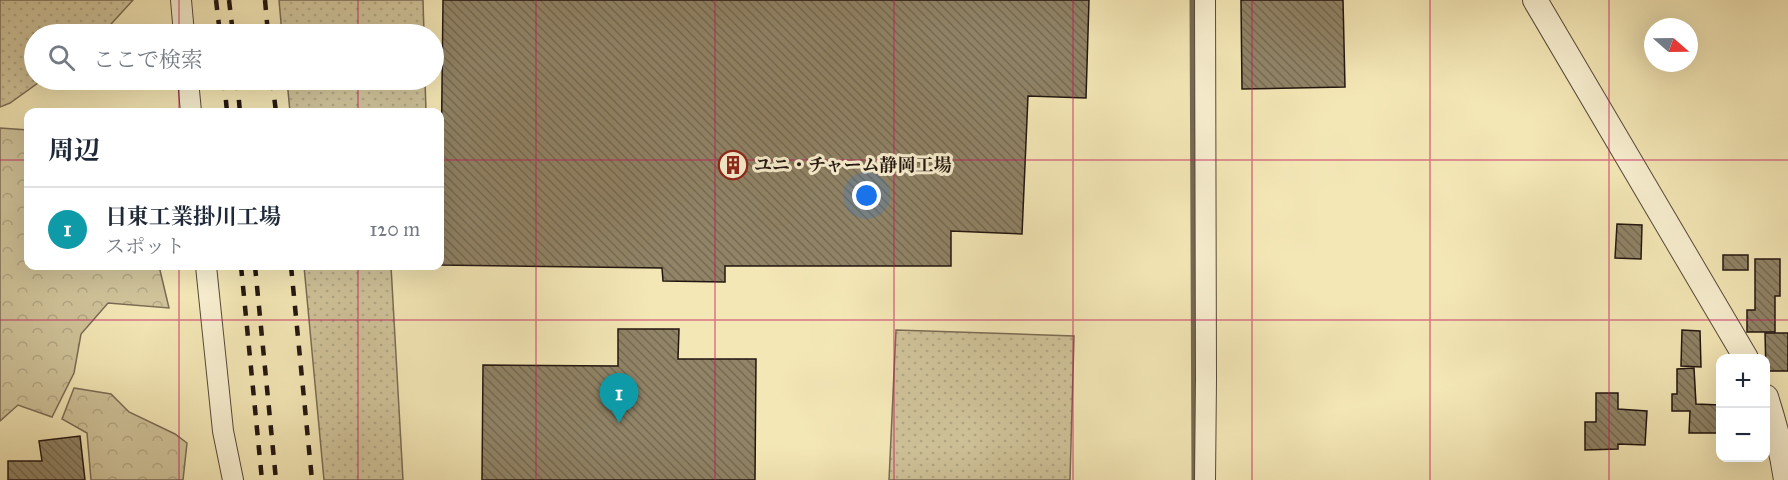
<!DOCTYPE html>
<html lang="ja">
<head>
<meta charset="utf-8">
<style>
  :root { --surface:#fff; --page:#f6f6f7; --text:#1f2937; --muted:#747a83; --line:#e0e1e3; --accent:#2563eb }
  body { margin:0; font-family:"IM FELL Great Primer","Noto Serif JP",serif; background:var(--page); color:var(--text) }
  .controls { position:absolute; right:18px; bottom:18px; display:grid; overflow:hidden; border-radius:12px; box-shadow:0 6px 24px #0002 }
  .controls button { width:54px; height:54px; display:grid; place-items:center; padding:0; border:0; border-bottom:2px solid var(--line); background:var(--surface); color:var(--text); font:30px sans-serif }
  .compass { position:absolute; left:1644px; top:18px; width:54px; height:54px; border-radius:50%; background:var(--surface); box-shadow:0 6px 24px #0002; rotate:110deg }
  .you { position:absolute; left:867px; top:196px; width:21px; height:21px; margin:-15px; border:4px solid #fff; border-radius:50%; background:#1a73e8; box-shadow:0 0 0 9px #1a73e833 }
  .badge { display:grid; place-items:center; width:39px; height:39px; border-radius:50%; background:var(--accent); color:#fff; font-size:20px; font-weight:700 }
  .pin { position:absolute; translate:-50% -50px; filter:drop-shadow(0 2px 3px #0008) }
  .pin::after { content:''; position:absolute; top:32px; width:21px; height:18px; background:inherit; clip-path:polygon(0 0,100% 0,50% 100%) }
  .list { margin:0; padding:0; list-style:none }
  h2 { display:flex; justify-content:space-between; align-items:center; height:78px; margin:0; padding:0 24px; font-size:26px }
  h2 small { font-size:20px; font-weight:400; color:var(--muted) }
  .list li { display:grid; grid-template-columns:39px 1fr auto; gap:18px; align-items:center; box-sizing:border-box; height:84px; padding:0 24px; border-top:2px solid var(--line) }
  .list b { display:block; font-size:22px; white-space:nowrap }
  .list p { margin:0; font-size:20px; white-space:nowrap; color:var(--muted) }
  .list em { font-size:20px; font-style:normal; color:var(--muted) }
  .icon { flex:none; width:33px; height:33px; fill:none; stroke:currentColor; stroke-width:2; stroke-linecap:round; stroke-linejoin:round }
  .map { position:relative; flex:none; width:1788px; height:480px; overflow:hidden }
  .search { position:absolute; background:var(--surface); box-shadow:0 6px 24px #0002; left:24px; top:24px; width:420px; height:66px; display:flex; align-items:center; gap:15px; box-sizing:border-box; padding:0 21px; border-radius:33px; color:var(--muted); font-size:22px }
  .panel { position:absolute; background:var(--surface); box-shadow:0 6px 24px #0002; left:24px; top:108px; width:420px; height:162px; border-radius:12px }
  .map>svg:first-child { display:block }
</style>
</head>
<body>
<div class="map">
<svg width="1788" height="480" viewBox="0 0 1788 480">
  <defs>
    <pattern id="grass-dots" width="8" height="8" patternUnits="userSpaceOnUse" patternTransform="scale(1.5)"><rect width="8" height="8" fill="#d0c39a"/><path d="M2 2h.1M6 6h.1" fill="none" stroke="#b2a784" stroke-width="1.8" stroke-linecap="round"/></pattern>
    <pattern id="forest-crowns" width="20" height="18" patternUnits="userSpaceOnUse" patternTransform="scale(1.5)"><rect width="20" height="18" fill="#d0c39a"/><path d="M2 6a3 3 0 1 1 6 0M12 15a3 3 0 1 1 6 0" fill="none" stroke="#b2a784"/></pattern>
    <pattern id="building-back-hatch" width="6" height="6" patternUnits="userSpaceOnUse" patternTransform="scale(1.5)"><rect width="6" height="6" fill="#908366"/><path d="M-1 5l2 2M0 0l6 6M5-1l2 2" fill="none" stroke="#756a53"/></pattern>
  </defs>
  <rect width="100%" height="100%" fill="#f4e7b6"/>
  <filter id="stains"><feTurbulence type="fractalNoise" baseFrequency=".00333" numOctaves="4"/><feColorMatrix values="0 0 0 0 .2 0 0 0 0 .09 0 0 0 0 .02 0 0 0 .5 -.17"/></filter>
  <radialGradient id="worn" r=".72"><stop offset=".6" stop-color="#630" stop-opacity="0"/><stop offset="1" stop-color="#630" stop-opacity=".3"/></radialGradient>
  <!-- grass -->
  <g fill="url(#grass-dots)" stroke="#7a6c55" stroke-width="1.5">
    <path d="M0 0H133L102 34H34V80H42L10 103 0 107Z"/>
    <path d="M279 0H423L424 34H282Z"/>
    <path d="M287 80H425L426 112H290Z"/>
    <path d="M304 266H391L403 480H324Z"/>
    <path d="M896 330 1074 336 1070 480H889Z"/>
  </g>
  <!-- forest -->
  <g fill="url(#forest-crowns)" stroke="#7a6c55" stroke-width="1.5">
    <path d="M0 128 28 130V266H159L169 308 108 303 81 334 74 373 52 417 18 405 0 421Z"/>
    <path d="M74 388 111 394 129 412 175 434 187 443 183 480H91L87 433 62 419Z"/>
  </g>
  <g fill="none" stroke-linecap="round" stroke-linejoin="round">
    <!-- stream -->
    <path stroke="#766952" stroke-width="5" d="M1192 0 1194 480"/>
  </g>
  <!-- building -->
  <g fill="url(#building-back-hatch)" stroke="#231610" stroke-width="1.5">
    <path d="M443 0H1089L1086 98 1028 96 1022 234 951 231V266H725V282L663 281 662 268 440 265Z"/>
    <path d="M1241 0H1343L1345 87 1242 89Z"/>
    <path d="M1617 224 1642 225 1641 259 1615 258Z"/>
    <rect x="1723" y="255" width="25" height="15"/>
    <path d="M1755 259H1780V296H1775V332H1747V310H1755Z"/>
    <path d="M618 329H679L678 359H756L755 480H482L483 365 618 366Z"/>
    <path d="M1682 330 1700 331 1701 367 1681 366Z"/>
    <path d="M1765 333H1788V371H1766Z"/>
    <path d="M1694 368 1696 404 1720 405V433H1689L1690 411H1672V394H1677V369Z"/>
    <path d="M1596 393H1618V409L1647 411 1645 445 1618 444V449L1585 450V422H1596Z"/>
    <path d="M80 436 85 480H8V461H42L39 441Z"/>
  </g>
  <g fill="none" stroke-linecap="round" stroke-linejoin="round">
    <!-- minor casing -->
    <g stroke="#574a3a" stroke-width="22">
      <g id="minor">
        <path d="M181 0 184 34"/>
        <path d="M1205 0 1206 379 1205 480"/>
        <path d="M188 80 191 112"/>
        <path d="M206 266 223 431 233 480"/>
      </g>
    </g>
    <!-- tertiary casing -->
    <g stroke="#574a3a" stroke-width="26">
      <g id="tertiary">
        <path d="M1535 0 1746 358"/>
        <path d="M1766 397C1775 425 1782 451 1786 480"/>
      </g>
    </g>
    <!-- minor -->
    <use href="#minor" stroke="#f8efd0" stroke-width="20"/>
    <!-- tertiary -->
    <use href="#tertiary" stroke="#f8efd0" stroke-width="24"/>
    <!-- rail -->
    <g stroke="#231610" stroke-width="4.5" stroke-dasharray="10 10" stroke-linecap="butt">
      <path d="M216 0 220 34"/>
      <path d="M229 0 233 34"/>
      <path d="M265 0 268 34"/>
      <path d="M224 80 227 112"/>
      <path d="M237 80 240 112"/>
      <path d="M272 80 276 112"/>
      <path d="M241 266 262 480"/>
      <path d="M255 266 276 480"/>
      <path d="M291 266 312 480"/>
    </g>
  </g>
  <!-- grid -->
  <path fill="none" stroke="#c2185b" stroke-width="1.5" stroke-opacity="0.55" d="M179 0V34M358 0V34M536 0V480M715 0V480M894 0V480M1073 0V480M1252 0V480M1430 0V480M1609 0V480M179 80V112M358 80V112M0 160H28M440 160H1788M179 266V480M358 266V480M0 320H1788"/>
  <!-- icons -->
  <defs>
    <g id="building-ring" transform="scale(1.5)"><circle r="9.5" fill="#f8efd0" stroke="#8f2418" stroke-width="1.5"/><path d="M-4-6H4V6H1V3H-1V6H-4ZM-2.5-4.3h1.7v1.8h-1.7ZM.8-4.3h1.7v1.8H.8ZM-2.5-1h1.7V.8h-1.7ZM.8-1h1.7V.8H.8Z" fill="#8f2418"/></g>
  </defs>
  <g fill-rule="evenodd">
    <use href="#building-ring" x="733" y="165"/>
  </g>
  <g text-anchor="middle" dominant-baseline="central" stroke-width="6" stroke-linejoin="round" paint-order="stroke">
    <!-- poi labels -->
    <g font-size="18" font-weight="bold" fill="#231610" stroke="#f8efd0" text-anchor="start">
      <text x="754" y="165">ユニ・チャーム静岡工場</text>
    </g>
  </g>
  <rect width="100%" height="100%" filter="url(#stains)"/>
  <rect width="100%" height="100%" fill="url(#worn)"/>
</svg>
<div class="controls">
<button>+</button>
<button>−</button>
</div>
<svg class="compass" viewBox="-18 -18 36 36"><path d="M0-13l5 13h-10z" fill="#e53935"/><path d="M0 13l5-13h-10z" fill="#747a83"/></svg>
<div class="you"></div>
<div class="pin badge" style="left:619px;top:423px;background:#0f9aa8">1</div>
<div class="search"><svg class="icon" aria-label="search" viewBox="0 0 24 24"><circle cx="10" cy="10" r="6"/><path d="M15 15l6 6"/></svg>ここで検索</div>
<section class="panel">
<h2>周辺<small></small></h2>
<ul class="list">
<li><span class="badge" style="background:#0f9aa8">1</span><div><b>日東工業掛川工場</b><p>スポット</p></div><em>120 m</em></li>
</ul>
</section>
</div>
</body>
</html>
